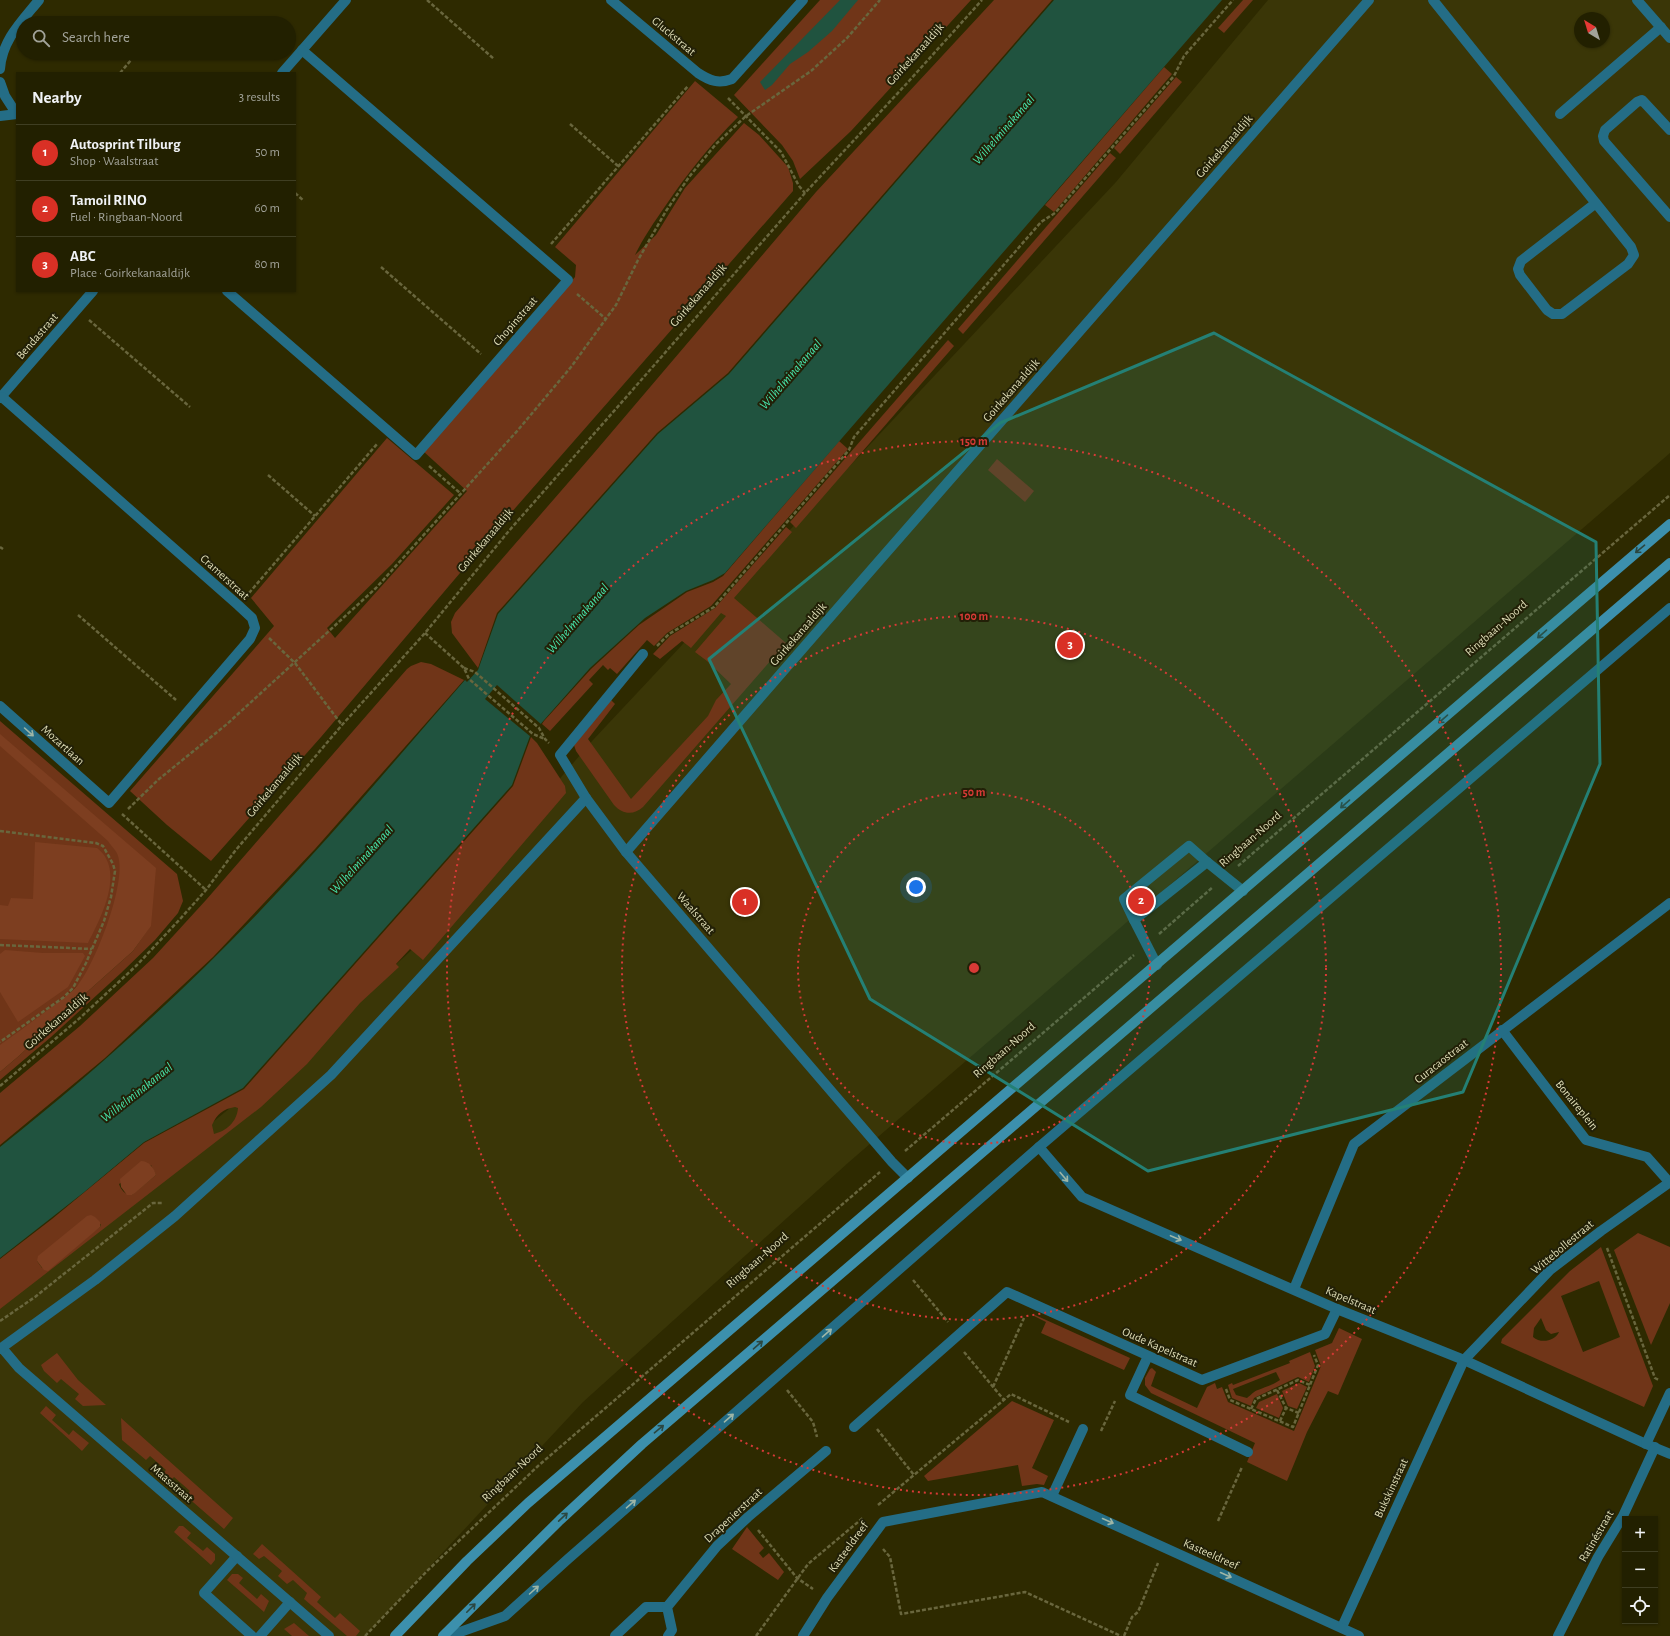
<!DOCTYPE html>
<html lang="en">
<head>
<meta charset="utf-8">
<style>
  :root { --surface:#222000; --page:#2a280a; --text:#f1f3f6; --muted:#a2a399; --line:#3f3e22; --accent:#d93025 }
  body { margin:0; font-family:"Alegreya Sans",sans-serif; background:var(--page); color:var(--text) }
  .controls { position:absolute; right:12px; bottom:12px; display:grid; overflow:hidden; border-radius:0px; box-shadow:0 1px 3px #0004 }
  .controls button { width:36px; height:36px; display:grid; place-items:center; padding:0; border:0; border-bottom:1px solid var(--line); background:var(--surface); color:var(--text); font:20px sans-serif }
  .compass { position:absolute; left:1574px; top:12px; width:36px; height:36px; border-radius:50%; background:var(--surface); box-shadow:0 1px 3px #0004; rotate:322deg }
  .you { position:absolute; left:916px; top:887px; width:14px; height:14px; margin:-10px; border:3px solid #fff; border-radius:50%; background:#1a73e8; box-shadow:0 0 0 6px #1a73e833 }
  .badge { display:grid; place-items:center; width:26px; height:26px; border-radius:50%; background:var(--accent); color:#fff; font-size:13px; font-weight:700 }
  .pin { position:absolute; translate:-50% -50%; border:2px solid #fff; box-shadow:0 1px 4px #0006 }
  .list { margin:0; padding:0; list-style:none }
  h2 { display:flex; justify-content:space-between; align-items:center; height:52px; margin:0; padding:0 16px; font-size:17px }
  h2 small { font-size:13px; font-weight:400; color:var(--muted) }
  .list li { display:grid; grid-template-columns:26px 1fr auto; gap:12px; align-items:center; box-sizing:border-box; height:56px; padding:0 16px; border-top:1px solid var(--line) }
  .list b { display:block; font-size:15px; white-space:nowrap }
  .list p { margin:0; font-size:13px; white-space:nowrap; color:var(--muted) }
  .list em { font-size:13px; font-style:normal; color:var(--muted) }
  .icon { flex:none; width:22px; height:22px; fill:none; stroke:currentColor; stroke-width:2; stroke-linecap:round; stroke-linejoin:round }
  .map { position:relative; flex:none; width:1670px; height:1636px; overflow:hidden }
  .search { position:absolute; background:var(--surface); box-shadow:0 1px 3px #0004; left:16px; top:16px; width:280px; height:44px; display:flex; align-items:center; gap:10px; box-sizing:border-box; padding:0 14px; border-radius:22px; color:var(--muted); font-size:15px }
  .panel { position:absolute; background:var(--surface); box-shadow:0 1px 3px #0004; left:16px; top:72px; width:280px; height:220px; border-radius:0px }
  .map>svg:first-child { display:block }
</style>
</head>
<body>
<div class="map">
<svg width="1670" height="1636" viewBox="0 0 1670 1636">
  <rect width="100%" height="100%" fill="#2e2a00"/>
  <!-- built -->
  <path fill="#3a3607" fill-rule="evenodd" d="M1268 0H1670V453L849 1162 583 1402 365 1636H0V1298L327 1028 415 947 593 740 1116 182ZM1580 18H1604V42H1580Z"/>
  <!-- green -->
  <g fill="#703518" fill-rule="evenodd">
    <path d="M820 0H971L851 131 800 179 793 161 782 145 734 95Z"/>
    <path d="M994 0H1052L728 373 657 433 497 613 478 668 452 633 451 622 455 613 594 453 816 192Z"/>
    <path d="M1243 0H1253L1224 33 1218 28Z"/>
    <path d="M1164 67 1172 74 1054 212 1045 205Z"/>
    <path d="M1176 77 1182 82 1120 154 1114 148Z"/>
    <path d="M695 81 738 117C710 145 687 174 666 205 655 221 643 238 635 255L656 235 685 188 744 123 759 135 788 167 793 183V191L510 514 321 737 211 861 167 825 130 791 274 626 251 598 387 438 454 495 392 564 327 628 335 638 467 491 423 451 575 277 576 265 555 247Z"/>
    <path d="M1110 153 1116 158 963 334 958 329Z"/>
    <path d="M948 340 954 346 796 528 790 522Z"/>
    <path d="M839 441 848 449 711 606 667 633 654 646 647 640 617 674 610 668 608 670 603 665 589 680 593 684 550 731 542 724 544 721 591 669 639 625 687 592 713 582 723 576Z"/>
    <path d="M997 459 1034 491 1025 502 988 470Z"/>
    <path d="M786 527 792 532 734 598 786 643 643 807C634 815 623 815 614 805L576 751 574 745 611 700 615 704 588 739 631 799 708 716 716 700 731 684 707 661 695 652 726 616 721 613 691 648 682 641 660 659 653 654 670 636 715 608Z"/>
    <path d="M421 662 431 664 464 680 315 849 213 957 105 1058 0 1145V1093L80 1026 153 958 206 900 407 669 411 666Z"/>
    <path d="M0 721 177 874 183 901 178 913 155 940 121 973 51 1037 0 1080V1072L20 1055 68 1009 133 951 149 928 0 1049Z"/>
    <path d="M531 737 537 743 565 786 566 793 423 960 410 949 396 964 399 967 360 1003 307 1064 261 1107 0 1309V1259L52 1219 144 1143 244 1089 513 786ZM235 1107 238 1108C237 1122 226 1131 214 1134L212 1125C217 1114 223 1109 235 1107ZM151 1165 156 1175 132 1195C125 1195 121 1190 119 1184ZM101 1224 100 1227 42 1268 37 1261Z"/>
    <path d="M1638 1233 1670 1247V1303L1651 1345 1614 1250Z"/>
    <path d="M1601 1247 1653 1386 1644 1407 1501 1343 1502 1339 1570 1271ZM1599 1281 1620 1337 1583 1352 1561 1296ZM1541 1318 1546 1330 1551 1334 1559 1332C1555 1341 1541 1344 1533 1337L1534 1328Z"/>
    <path d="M1035 1315 1130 1358 1124 1370 1041 1333 1046 1322 1034 1316Z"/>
    <path d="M1339 1328 1362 1339 1338 1395 1328 1391 1307 1432 1287 1481 1247 1462 1255 1443 1151 1393 1145 1385V1378L1150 1369 1152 1368 1156 1372 1151 1386 1197 1408 1207 1387 1215 1383 1217 1389 1222 1387 1228 1402 1294 1431 1321 1366 1315 1350 1332 1343Z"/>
    <path d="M1310 1352 1315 1366 1309 1382 1298 1377 1254 1398 1251 1406 1232 1398 1228 1385 1232 1383 1233 1385 1290 1363 1289 1361ZM1276 1372 1280 1380C1273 1385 1265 1387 1258 1390 1254 1391 1251 1395 1247 1398L1236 1395 1233 1389Z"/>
    <path d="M57 1353 78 1380 106 1405 83 1406 75 1399 79 1394 61 1379 57 1383 44 1371 41 1365Z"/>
    <path d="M1299 1383 1307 1387 1297 1409 1288 1406 1282 1391Z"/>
    <path d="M1277 1394 1283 1408 1279 1418 1256 1408 1259 1402Z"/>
    <path d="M1012 1401 1054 1420 1032 1468 1048 1476 1044 1485 1037 1484 1022 1486 1018 1465 928 1481 924 1476Z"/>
    <path d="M46 1406 56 1415 52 1420 69 1435 73 1430 89 1443 82 1451 40 1413Z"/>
    <path d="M121 1418 233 1518 224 1529 186 1496 190 1491 174 1477 170 1481 162 1474 166 1470 150 1456 146 1460 122 1440Z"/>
    <path d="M179 1526H183L191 1533 187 1538 203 1551 207 1547 215 1554V1560L211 1565 174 1532Z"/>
    <path d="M747 1527 764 1548 759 1553 763 1558 769 1553 784 1572 778 1580 732 1549Z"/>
    <path d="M262 1544 321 1597 317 1602 335 1618 340 1613 360 1631 356 1636H347L304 1599 307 1593 293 1580 287 1584 278 1576 282 1571 264 1556 259 1559 253 1554Z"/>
    <path d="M232 1574H238L243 1578 239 1583 257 1599 261 1594 269 1601 264 1612 227 1580Z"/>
    <path d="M294 1623 309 1636H292L284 1629Z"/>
  </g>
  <!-- forest -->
  <g fill="#7d3e20">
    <path d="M0 734 156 868 151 926 133 951 68 1009 20 1055 0 1072V1045C20 1031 40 1016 59 1001 65 996 73 991 78 985 95 964 127 883 118 856 117 851 111 846 108 841L0 746Z"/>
    <path d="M35 842 97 848C126 870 101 918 88 943L0 939V905L8 906 11 898 33 899Z"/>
    <path d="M5 950 43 953H83L85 956 68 987 18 1022 0 992V954Z"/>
    <path d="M141 1161C149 1161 154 1168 156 1175L135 1193 132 1195H127L121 1187 120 1179Z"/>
    <path d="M91 1215 95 1217 100 1222V1227L48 1271 44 1270 37 1261 38 1256 87 1216Z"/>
  </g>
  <!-- water -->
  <g fill="#20533f">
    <path d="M840 0H858L832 31 808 52 790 64 772 85 765 90 760 82Z"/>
    <path d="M1054 0H1222L725 573 713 580 686 591 645 618 590 668 530 736 512 785 243 1088 144 1142 83 1193 0 1258V1147C92 1074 179 996 260 911 331 837 397 758 465 680L467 682 478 670 498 614 658 434 729 374Z"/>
  </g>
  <!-- pier -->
  <path fill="#2e2a00" d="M497 685 542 725 531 737 485 699Z"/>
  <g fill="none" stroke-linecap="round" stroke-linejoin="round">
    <!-- path -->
    <g stroke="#69663d" stroke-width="2.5" stroke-dasharray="4 2" stroke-linecap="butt">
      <path d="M427 0 494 59"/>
      <path d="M120 73 137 53"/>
      <path d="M728 98 781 152 799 186 805 193"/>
      <path d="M570 124 618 166"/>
      <path d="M295 193 304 201"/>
      <path d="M551 244 688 86"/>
      <path d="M381 267 481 354"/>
      <path d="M577 294 606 319"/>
      <path d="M89 320 190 407"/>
      <path d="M429 466 460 493"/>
      <path d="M268 475 315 516"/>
      <path d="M0 547 3 549"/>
      <path d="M249 593 377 444"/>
      <path d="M78 615 176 700"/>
      <path d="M425 633 464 668 469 679 533 734 545 739"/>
      <path d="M269 638 295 663 342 725"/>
      <path d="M657 646 669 634 714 607 849 450 854 437 1041 222 1055 213 1174 76 1184 56 1233 0"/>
      <path d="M464 668 475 672 539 728 545 739 549 743"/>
      <path d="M128 809 159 779 227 724 376 588 518 430 571 367 616 305 638 260 666 211 689 177 716 144 746 116 811 71 847 38 880 0"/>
      <path d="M122 814 206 890"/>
      <path d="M0 831 96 843 103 846 113 864 115 871 111 897 104 921 86 963 73 988 64 997 0 1042"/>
      <path d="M1238 866 1670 495"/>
      <path d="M1159 934 1213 887"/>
      <path d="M0 945 92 949"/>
      <path d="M0 1086 81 1017 137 965 181 918 206 890 235 851 342 725 425 633 508 532 805 193 909 81 982 0"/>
      <path d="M905 1151 1134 955"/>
      <path d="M1607 1248 1655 1378 1659 1380"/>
      <path d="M913 1280 948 1322"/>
      <path d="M0 1321 35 1297 153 1203H163"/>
      <path d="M964 1352 1004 1400"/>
      <path d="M993 1387 1024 1318"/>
      <path d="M1226 1389 1230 1400 1293 1427 1318 1365 1314 1355"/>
      <path d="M787 1390 813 1422 817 1437"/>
      <path d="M1277 1390 1286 1408 1299 1413"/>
      <path d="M1251 1409 1256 1399 1298 1380 1310 1385"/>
      <path d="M1280 1421 1286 1408"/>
      <path d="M877 1429 914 1475"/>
      <path d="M1101 1431 1115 1401"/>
      <path d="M878 1505 1011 1394 1069 1422"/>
      <path d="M1218 1521 1242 1467"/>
      <path d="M758 1530 797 1578 813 1589"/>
      <path d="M883 1549 890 1557 901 1614 1025 1592 1121 1636"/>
      <path d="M365 1636 428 1570 538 1466 880 1172"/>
      <path d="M756 1636 808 1564 864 1517"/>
      <path d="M1124 1636 1132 1617 1138 1612 1158 1563"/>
    </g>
    <!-- lane -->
    <g stroke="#246d86" stroke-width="10">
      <path d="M1433 0 1631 247 1634 255 1628 264 1562 314H1553L1547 310 1520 275 1518 269 1521 261 1596 203"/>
      <path d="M1560 114 1661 27"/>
      <path d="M1670 130 1642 100 1637 102 1605 130 1603 136 1604 141 1670 217"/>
      <path d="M1134 920 1124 899 1189 846 1207 862"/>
      <path d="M1157 965 1134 920 1207 862 1243 891"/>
      <path d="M1148 1356 1130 1395 1248 1452"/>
      <path d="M854 1427 1007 1292 1202 1380 1325 1334 1337 1309"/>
      <path d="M237 1556 204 1593 252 1636"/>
      <path d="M260 1636 290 1602"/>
      <path d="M615 1636 646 1607H667"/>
      <path d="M668 1636 672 1630 667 1607 717 1546 748 1517 826 1451"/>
    </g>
    <!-- street -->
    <g stroke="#246d86" stroke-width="10">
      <path d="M611 0 698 73C710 81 719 84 732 79L803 0"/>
      <path d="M1637 0 1670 38"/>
      <path d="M0 69C2 40 22 21 39 0"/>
      <path d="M282 73 346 0"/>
      <path d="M0 82 5 96 16 113"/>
      <path d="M0 116 17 114"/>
      <path d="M227 291 416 455 568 280 302 50"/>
      <path d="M0 398 93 291"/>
      <path d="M643 654 560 755 586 798 626 852 892 1162 908 1178"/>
      <path d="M0 706 109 803 250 639 255 628 252 618 238 605 2 397"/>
      <path d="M626 852 858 585 1369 0"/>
      <path d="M1502 1030 1586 1140 1647 1157 1670 1183"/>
      <path d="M1039 1147 1082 1197 1337 1309 1464 1360 1646 1444 1670 1454"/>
      <path d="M1294 1289 1354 1144 1670 903"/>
      <path d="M2 1348 19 1368 329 1636"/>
      <path d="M0 1349 95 1280 175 1216 331 1075 586 798"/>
      <path d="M1646 1444 1670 1393"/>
      <path d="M1052 1496 1083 1429"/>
      <path d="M1342 1627 1464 1360 1550 1270 1601 1231 1670 1182"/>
      <path d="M449 1636 505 1616 568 1559 1039 1147 1670 608"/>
      <path d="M803 1636 827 1598 883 1522 1042 1492 1359 1636"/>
      <path d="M1558 1636 1598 1557 1623 1516 1655 1447"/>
    </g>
    <!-- secondary -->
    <g stroke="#3c90ad" stroke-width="10">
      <path d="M395 1636 467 1561 528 1503 1670 524"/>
      <path d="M443 1636 560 1520 642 1444 1670 563"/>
    </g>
  </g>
  <!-- one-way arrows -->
  <defs><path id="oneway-shaft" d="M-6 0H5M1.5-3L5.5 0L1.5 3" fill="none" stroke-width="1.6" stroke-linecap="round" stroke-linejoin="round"/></defs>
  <g stroke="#2b4741">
    <use href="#oneway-shaft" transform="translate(1640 549) rotate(140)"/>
    <use href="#oneway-shaft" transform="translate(1542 634) rotate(139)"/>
    <use href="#oneway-shaft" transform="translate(1443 719) rotate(139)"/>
    <use href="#oneway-shaft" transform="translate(1345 804) rotate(139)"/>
    <use href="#oneway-shaft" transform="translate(758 1345) rotate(-41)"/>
    <use href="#oneway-shaft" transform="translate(659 1429) rotate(-40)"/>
    <use href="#oneway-shaft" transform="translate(563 1517) rotate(-43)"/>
    <use href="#oneway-shaft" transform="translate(471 1608) rotate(-45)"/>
  </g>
  <g stroke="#9eb6a6">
    <use href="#oneway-shaft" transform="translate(29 732) rotate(42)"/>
    <use href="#oneway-shaft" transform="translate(1064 1177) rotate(50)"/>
    <use href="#oneway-shaft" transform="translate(1176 1238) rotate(23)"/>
    <use href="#oneway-shaft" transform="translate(827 1333) rotate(-41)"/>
    <use href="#oneway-shaft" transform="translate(729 1418) rotate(-41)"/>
    <use href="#oneway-shaft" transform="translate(631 1504) rotate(-41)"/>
    <use href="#oneway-shaft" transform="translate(1108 1521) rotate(24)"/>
    <use href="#oneway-shaft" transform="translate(1226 1575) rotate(24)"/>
    <use href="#oneway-shaft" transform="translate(534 1590) rotate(-42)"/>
  </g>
  <!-- marked area -->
  <path fill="#248075" fill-opacity="0.2" stroke="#248075" stroke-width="3" stroke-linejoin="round" d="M1214 333 1596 542 1600 764 1463 1092 1148 1171 870 999 709 659 1000 423Z"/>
  <!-- distance rings -->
  <g fill="none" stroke="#d73a36" stroke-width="2" stroke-dasharray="2 4">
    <circle cx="974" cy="968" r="176"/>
    <circle cx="974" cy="968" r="352"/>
    <circle cx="974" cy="968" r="527"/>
  </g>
  <g text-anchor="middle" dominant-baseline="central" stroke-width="4" stroke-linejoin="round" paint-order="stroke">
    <!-- street labels -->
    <g font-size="12" fill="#e0deb8" stroke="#222007">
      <text transform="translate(674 36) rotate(40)">Gluckstraat</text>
      <text transform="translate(915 54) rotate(-48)">Goirkekanaaldijk</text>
      <text transform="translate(1224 146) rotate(-49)">Goirkekanaaldijk</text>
      <text transform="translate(698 295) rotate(-49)">Goirkekanaaldijk</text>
      <text transform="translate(515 321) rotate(-49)">Chopinstraat</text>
      <text transform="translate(37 336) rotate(-49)">Bendastraat</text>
      <text transform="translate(1011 390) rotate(-49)">Goirkekanaaldijk</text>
      <text transform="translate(485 540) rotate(-50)">Goirkekanaaldijk</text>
      <text transform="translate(225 577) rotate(42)">Cramerstraat</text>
      <text transform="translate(1496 628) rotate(-41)">Ringbaan-Noord</text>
      <text transform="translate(798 634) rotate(-49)">Goirkekanaaldijk</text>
      <text transform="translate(63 745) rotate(42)">Mozartlaan</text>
      <text transform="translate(274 785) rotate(-50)">Goirkekanaaldijk</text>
      <text transform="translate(1250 839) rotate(-41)">Ringbaan-Noord</text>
      <text transform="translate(696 913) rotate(49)">Waalstraat</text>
      <text transform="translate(56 1021) rotate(-41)">Goirkekanaaldijk</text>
      <text transform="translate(1004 1050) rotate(-41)">Ringbaan-Noord</text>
      <text transform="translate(1441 1061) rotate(-38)">Curacaostraat</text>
      <text transform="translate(1577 1105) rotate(51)">Bonaireplein</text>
      <text transform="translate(1562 1247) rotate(-40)">Wittebollestraat</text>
      <text transform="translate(757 1260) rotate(-41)">Ringbaan-Noord</text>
      <text transform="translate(1351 1300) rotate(23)">Kapelstraat</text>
      <text transform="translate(1160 1347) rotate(24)">Oude Kapelstraat</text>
      <text transform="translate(512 1473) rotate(-43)">Ringbaan-Noord</text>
      <text transform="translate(172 1483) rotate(41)">Maasstraat</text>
      <text transform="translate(1391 1488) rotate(-65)">Bukskinstraat</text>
      <text transform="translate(733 1515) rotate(-43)">Drapenierstraat</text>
      <text transform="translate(1596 1536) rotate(-60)">Ratinéstraat</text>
      <text transform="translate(848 1547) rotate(-54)">Kasteeldreef</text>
      <text transform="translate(1211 1554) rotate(24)">Kasteeldreef</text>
    </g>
    <!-- water labels -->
    <g font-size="13" font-style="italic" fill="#47e5ac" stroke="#222007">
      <text transform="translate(1004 130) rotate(-49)">Wilhelminakanaal</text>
      <text transform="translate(791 375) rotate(-49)">Wilhelminakanaal</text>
      <text transform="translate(578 619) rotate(-49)">Wilhelminakanaal</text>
      <text transform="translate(362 860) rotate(-48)">Wilhelminakanaal</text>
      <text transform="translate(137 1093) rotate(-38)">Wilhelminakanaal</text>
    </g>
  </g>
  <circle cx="974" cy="968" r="6" fill="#d73a36" stroke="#222007" stroke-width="2"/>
  <g font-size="12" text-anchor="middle" font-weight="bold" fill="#d73a36" stroke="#222007" stroke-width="4" stroke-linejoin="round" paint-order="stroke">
    <text x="974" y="445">150 m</text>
    <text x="974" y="620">100 m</text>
    <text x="974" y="796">50 m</text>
  </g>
</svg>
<div class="controls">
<button>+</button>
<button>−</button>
<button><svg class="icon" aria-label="locate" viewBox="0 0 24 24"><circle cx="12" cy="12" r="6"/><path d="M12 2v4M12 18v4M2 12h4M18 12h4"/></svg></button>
</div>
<svg class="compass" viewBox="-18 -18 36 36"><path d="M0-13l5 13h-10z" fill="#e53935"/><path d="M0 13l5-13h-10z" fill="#a2a399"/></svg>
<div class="you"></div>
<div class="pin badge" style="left:745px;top:902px">1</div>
<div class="pin badge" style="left:1141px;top:901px">2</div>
<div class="pin badge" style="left:1070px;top:645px">3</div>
<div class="search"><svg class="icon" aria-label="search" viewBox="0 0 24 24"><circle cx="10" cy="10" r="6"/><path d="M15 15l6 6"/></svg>Search here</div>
<section class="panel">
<h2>Nearby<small>3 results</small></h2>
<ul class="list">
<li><span class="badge">1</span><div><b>Autosprint Tilburg</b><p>Shop · Waalstraat</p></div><em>50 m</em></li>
<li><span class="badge">2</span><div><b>Tamoil RINO</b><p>Fuel · Ringbaan-Noord</p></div><em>60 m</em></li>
<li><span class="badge">3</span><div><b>ABC</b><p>Place · Goirkekanaaldijk</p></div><em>80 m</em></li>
</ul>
</section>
</div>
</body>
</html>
